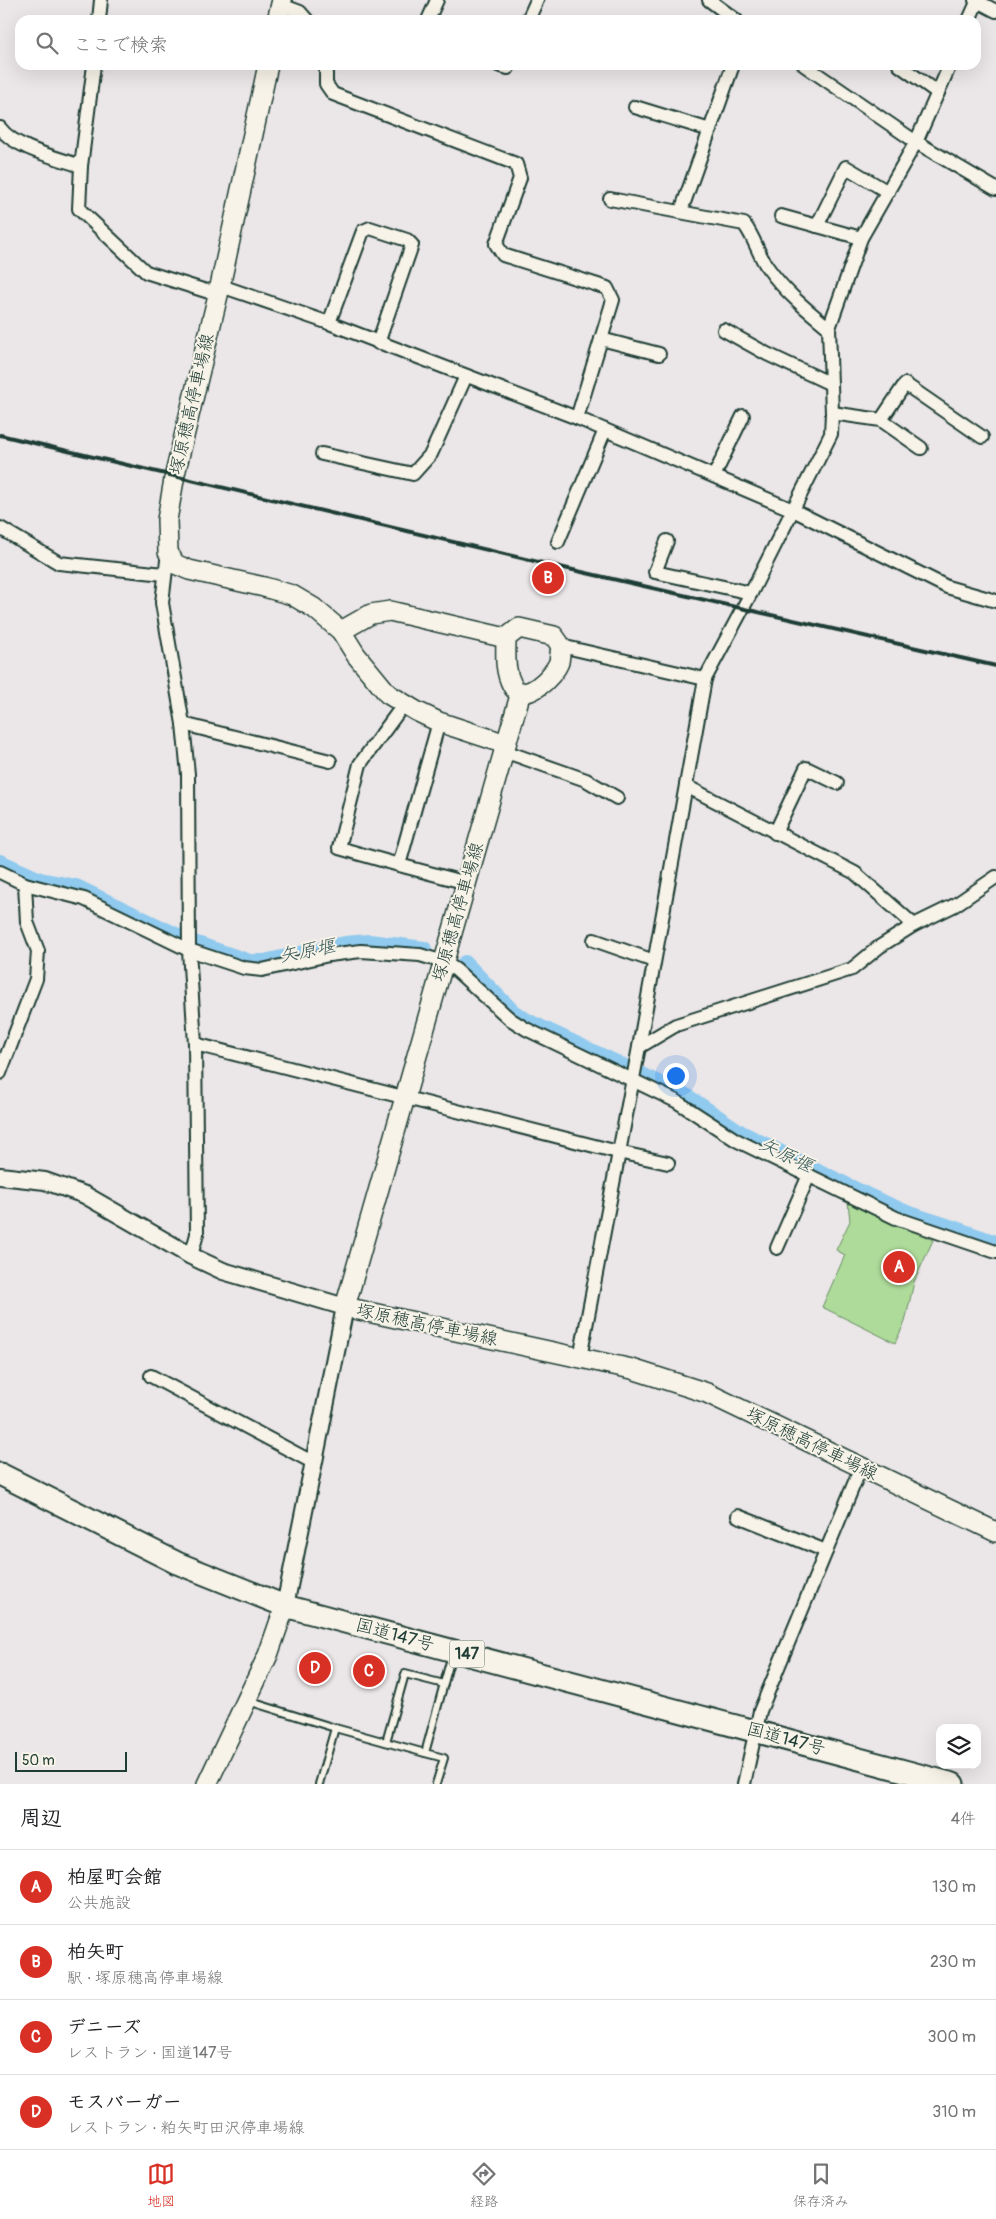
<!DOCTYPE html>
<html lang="ja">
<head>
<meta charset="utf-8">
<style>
  :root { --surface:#fff; --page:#f6f6f6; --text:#202124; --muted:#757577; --line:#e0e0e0; --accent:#d93025 }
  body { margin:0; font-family:Pangolin,"Klee One",sans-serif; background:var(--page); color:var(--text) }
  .controls { position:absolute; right:15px; bottom:15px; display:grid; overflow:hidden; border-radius:10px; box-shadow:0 5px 20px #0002 }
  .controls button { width:45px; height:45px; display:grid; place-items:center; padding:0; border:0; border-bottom:1px solid var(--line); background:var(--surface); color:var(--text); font:25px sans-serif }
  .scale { position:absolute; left:15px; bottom:12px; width:112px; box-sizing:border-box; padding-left:5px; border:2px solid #1f3d34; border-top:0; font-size:14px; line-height:18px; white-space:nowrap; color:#1f3d34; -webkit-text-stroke:4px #f7f3e8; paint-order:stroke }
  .you { position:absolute; left:675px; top:1075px; width:18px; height:18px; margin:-12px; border:4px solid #fff; border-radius:50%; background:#1a73e8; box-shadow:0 0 0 8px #1a73e833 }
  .badge { display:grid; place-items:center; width:32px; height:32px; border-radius:50%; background:var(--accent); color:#fff; font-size:16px; font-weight:700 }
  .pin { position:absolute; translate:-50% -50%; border:2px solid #fff; box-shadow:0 1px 5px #0006 }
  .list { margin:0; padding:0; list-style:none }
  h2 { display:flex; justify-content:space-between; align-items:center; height:65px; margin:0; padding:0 20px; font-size:21px }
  h2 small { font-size:16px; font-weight:400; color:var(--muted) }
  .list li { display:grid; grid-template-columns:32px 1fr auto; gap:15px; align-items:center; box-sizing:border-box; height:75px; padding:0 20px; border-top:1px solid var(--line) }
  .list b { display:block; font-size:19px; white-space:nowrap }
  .list p { margin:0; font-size:16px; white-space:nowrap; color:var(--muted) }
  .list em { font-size:16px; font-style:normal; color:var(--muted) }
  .icon { flex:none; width:28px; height:28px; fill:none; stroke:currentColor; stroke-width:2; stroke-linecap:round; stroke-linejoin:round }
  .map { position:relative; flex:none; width:996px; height:1784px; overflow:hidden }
  .search { position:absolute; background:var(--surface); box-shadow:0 5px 20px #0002; left:15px; right:15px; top:15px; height:55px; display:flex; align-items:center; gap:12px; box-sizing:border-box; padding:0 18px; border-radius:15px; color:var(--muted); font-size:19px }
  .sheet { height:365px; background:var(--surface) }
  nav { display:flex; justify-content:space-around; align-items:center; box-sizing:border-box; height:70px; border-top:1px solid var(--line); background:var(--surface); font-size:14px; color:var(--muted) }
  nav a { display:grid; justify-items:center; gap:2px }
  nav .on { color:var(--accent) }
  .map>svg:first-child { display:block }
</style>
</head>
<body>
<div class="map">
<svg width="996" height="1784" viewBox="0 0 996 1784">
  <rect width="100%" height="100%" fill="#ebe6e7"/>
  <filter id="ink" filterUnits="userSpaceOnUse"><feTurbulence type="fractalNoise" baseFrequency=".02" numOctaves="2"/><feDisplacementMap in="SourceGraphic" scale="10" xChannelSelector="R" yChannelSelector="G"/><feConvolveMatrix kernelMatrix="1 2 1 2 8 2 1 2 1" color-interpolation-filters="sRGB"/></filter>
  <g filter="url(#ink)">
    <!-- green -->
    <path fill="#aedb99" stroke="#668c66" d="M848 1202 933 1240 914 1282 905 1322 895 1343 822 1307 845 1255 836 1250 850 1221Z"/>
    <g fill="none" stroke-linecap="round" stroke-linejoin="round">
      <!-- canal -->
      <g stroke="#90caef" stroke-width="16">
        <path d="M0 862 40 880 76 887 184 939"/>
        <path d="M194 943 250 962H264L345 944 369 942 424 949"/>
        <path d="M465 963 513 1012 529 1022 627 1068"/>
        <path d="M637 1073 686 1096 741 1133 866 1195 907 1213 941 1224"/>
        <path d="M944 1225 996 1243"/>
      </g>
      <!-- service casing -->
      <g stroke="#1f3d34" stroke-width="10">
        <g id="service">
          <path d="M248 1701 335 1728 319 1784"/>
          <path d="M335 1728 425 1753"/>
          <path d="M386 1742 405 1674 444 1684"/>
          <path d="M436 1784 444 1758 425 1753 452 1654"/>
        </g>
      </g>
      <!-- minor casing -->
      <g stroke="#1f3d34" stroke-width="16">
        <g id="minor">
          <path d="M709 0 736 20"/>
          <path d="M975 0 996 11"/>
          <path d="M281 5 300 12 307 20"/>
          <path d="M99 20 101 0"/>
          <path d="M428 20 437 0"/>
          <path d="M528 20 537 0"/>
          <path d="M969 20 978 0"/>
          <path d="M94 65 81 166 79 209 146 272 206 291 227 288 329 323 577 418 793 510 947 587 996 601"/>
          <path d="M326 65V84L333 94 516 164 520 178 496 244 503 255 607 288 613 300 577 418"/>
          <path d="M498 65 508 68 509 65"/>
          <path d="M804 65 916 142 996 189"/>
          <path d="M899 65 938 93"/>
          <path d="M635 107 710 130"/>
          <path d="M0 128C14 148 58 158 81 166"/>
          <path d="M610 199 744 224C755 238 758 255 768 268 785 292 807 310 829 328"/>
          <path d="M681 211 733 65"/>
          <path d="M781 216 861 238"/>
          <path d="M817 226 846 167 888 192"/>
          <path d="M329 323 363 231 370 228 407 240 412 245 378 343"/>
          <path d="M724 330 767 354 831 384"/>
          <path d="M601 339 659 354"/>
          <path d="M832 413 881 420 921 448"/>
          <path d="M881 420 905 384 982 437"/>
          <path d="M322 454 413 474 431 454 466 376"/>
          <path d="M714 476 743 416"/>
          <path d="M0 528 59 563 164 574"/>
          <path d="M667 541 655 572 751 593"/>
          <path d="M558 542 605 430"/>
          <path d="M168 552 162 603 183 724 188 774 189 950 195 1044 197 1234 191 1256"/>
          <path d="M561 646 705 679"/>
          <path d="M439 722 399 865 467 883"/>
          <path d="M183 724 330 761"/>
          <path d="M504 751 586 780 617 798"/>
          <path d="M686 786 855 873 914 925"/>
          <path d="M775 833 806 768 837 783"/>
          <path d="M399 865 339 848 360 764 404 704"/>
          <path d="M0 872 25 884 84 899 189 950 244 968 262 970 329 955 361 951 420 955 444 962 456 970 510 1019 526 1029 676 1101 736 1140 896 1218 996 1252"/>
          <path d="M594 940 654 961"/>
          <path d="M195 1044 618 1152 668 1163"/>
          <path d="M639 1047 676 1025 852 969 879 947 914 925 955 905 996 877"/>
          <path d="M0 1073 36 979 38 951 27 922 25 884"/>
          <path d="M777 1248 809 1175"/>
          <path d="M580 1358 639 1047 705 679 751 593 831 434 832 413 829 328 861 238 916 142 950 65"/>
          <path d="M151 1376 314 1463"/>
          <path d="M738 1516 826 1551"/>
          <path d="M744 1784 760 1711 861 1467"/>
        </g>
      </g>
      <!-- tertiary casing -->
      <g stroke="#1f3d34" stroke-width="20">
        <path id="tertiary" d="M0 1176 45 1181 85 1195 191 1256 223 1271 345 1307 285 1606"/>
      </g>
      <!-- secondary casing -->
      <g stroke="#1f3d34" stroke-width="22">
        <g id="secondary">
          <path d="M277 20 282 0"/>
          <path d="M268 65 219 291 175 474 167 520 168 552 175 564 189 570 264 587 292 595 314 608 341 631 356 655 388 694 416 711 439 722 506 744"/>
          <path d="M519 628 554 636 561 646C560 651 560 657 559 662 554 676 523 707 512 685 504 670 506 654 506 638Z"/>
          <path d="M341 631 371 614 390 611 506 638"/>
          <path d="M521 692 345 1307 632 1369 707 1393 996 1532"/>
          <path d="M207 1784 268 1655 285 1606"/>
        </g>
      </g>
      <!-- trunk casing -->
      <g stroke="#1f3d34" stroke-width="25">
        <path id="trunk" d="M0 1474 177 1563 285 1606 953 1784"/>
      </g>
      <!-- service -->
      <use href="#service" stroke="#f7f3e8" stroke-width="6"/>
      <!-- minor -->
      <use href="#minor" stroke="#f7f3e8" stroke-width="12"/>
      <!-- tertiary -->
      <use href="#tertiary" stroke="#f7f3e8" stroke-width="16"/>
      <!-- secondary -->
      <use href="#secondary" stroke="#f7f3e8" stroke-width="19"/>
      <!-- trunk -->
      <use href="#trunk" stroke="#f7f3e8" stroke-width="21"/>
      <!-- rail -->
      <path stroke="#1f3d34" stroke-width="4" d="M0 435 551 565 996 666"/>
    </g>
  </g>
  <g text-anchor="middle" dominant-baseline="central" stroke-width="4" stroke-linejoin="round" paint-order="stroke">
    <!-- shield labels -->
    <rect fill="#f7f3e8" stroke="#60746a" stroke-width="1" x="449.5" y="1640.5" width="35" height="27" rx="4"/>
    <g font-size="16" font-weight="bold" fill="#1f3d34">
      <text x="467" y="1654">147</text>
    </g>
    <!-- street labels -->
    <g font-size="18" fill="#1f3d34" stroke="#f7f3e8">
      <text transform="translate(192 404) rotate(-77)">塚原穂高停車場線</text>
      <text transform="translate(458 912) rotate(-74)">塚原穂高停車場線</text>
      <text transform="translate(427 1325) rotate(12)">塚原穂高停車場線</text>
      <text transform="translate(812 1444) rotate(26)">塚原穂高停車場線</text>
      <text transform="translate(395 1635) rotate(15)">国道147号</text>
      <text transform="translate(786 1739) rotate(15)">国道147号</text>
    </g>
    <!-- water labels -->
    <g font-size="19" font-style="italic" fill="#365959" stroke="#f7f3e8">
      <text transform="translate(307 951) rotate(-11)">矢原堰</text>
      <text transform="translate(786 1155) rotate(26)">矢原堰</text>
    </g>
  </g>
</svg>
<div class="controls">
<button><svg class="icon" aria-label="layers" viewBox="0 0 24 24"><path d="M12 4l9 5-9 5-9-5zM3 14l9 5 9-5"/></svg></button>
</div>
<div class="scale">50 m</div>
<div class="you"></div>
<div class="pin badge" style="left:899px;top:1267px">A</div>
<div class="pin badge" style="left:548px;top:578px">B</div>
<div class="pin badge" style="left:369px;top:1671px">C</div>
<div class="pin badge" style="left:315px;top:1668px">D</div>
<div class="search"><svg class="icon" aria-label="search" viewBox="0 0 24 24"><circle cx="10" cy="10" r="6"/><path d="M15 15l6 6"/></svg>ここで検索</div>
</div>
<section class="sheet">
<h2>周辺<small>4件</small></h2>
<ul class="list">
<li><span class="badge">A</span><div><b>柏屋町会館</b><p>公共施設</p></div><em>130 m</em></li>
<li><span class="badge">B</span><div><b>柏矢町</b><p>駅 · 塚原穂高停車場線</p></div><em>230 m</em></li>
<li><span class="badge">C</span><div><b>デニーズ</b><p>レストラン · 国道147号</p></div><em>300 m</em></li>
<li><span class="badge">D</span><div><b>モスバーガー</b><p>レストラン · 粕矢町田沢停車場線</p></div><em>310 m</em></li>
</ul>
</section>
<nav>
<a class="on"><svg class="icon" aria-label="map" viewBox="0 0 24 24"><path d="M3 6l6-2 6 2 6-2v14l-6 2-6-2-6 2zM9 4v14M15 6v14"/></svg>地図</a>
<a><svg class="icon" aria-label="directions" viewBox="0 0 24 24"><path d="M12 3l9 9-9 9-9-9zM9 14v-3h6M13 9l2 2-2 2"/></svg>経路</a>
<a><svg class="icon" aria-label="saved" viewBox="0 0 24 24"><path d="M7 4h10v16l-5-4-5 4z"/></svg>保存済み</a>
</nav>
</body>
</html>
